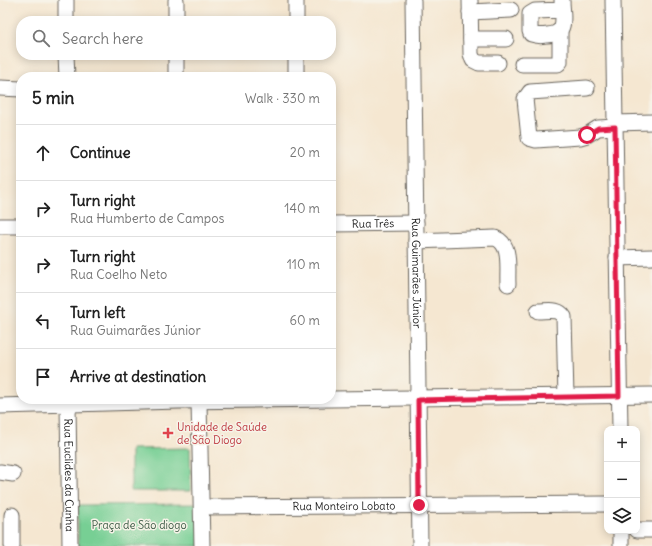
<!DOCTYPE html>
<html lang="en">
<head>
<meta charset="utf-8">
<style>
  :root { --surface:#fff; --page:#f6f6f6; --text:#222; --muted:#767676; --line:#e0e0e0 }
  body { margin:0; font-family:Delius,sans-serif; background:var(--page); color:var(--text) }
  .controls { position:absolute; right:12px; bottom:12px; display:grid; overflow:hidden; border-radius:8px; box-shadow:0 2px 10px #0003 }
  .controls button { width:36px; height:36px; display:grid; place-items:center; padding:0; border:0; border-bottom:1px solid var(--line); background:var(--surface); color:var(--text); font:20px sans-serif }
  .stop { position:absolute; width:12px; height:12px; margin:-9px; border:3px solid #e11d48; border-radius:50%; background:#fff }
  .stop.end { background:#e11d48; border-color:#fff; box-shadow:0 1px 4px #0008 }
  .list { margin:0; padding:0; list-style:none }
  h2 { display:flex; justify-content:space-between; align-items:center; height:52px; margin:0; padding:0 16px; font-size:17px }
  h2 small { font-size:13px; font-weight:400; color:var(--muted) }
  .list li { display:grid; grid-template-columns:26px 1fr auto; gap:12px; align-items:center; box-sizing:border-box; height:56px; padding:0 16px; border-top:1px solid var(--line) }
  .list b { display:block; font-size:15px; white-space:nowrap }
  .list p { margin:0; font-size:13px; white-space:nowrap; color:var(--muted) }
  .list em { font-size:13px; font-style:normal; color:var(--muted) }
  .icon { flex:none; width:22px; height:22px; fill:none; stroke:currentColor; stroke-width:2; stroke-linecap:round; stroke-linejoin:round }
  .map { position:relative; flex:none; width:652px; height:546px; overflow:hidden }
  .search { position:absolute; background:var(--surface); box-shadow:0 2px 10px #0003; left:16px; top:16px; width:320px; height:44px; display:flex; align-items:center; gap:10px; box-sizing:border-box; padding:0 14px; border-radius:16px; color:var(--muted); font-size:15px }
  .panel { position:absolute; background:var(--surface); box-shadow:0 2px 10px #0003; left:16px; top:72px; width:320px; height:332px; border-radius:16px }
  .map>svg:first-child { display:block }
</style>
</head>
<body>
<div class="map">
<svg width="652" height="546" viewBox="0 0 652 546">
  <rect width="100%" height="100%" fill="#f7f3e8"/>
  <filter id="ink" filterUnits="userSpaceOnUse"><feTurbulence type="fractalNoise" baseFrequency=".025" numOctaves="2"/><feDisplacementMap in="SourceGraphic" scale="8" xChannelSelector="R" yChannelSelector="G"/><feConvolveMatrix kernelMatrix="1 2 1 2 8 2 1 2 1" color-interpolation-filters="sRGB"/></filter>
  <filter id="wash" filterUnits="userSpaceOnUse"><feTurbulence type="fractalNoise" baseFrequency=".012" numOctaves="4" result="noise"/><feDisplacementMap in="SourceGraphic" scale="16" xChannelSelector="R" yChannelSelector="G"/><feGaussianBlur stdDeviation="0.9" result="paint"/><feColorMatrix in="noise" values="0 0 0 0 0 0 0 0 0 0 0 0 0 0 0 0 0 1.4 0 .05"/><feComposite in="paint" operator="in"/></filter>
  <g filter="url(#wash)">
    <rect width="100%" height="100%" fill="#f5e7d1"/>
    <!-- green -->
    <g fill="#77cf94" stroke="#4a7658">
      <path d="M190 448 191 491H131V449Z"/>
      <path d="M199 504 200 546H78V505Z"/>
    </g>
  </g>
  <g filter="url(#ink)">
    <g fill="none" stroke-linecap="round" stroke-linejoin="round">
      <!-- minor casing -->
      <g stroke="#68635b" stroke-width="17">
        <g id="minor">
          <path d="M66 0V21"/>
          <path d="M176 0V21"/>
          <path d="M296 0V21"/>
          <path id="s1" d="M413 0 420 546"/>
          <path d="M470 0 471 54 473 60 479 63H498"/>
          <path d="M562 0C562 16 569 34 547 35 542 36 537 36 531 34L530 31V14L535 11 562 10"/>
          <path d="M613 0 620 429"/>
          <path d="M470 12 511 10"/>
          <path d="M471 39H506"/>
          <path d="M66 55 67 77"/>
          <path d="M176 55V77"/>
          <path d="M296 55V77"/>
          <path d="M522 64H558L560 62V32"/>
          <path d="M0 88 21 89"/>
          <path d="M587 88 530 92 525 99 529 138 536 140 580 137 587 135 598 128 615 127"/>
          <path d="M615 123 652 122"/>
          <path id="s2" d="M331 224 416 223"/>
          <path d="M0 226H21"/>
          <path d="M416 241 495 238C512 244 507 268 508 284"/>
          <path d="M617 258 652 257"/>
          <path d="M538 311C548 311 559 308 564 317L566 397"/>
          <path d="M199 402 202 546"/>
          <path id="s3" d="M68 405 70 546"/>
          <path d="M0 406 178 401 652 395"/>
          <path d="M0 472 13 474"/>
          <path id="s4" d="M202 507 607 504"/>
          <path d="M637 530H652"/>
          <path d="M621 531V546"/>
          <path d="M12 546V515"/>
        </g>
      </g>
      <!-- minor -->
      <use href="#minor" stroke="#fff" stroke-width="15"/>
    </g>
  </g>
  <g fill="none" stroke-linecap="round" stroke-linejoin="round" filter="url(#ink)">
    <!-- route -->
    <path stroke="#e11d48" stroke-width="5" d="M419 505 418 400 619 396 615 127 598 128 587 135"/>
  </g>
  <!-- markers -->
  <path fill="#e0444e" stroke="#f7f3e8" stroke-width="1.5" d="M166 427h4v4h4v4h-4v4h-4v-4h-4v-4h4z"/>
  <g text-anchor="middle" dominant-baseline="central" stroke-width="3" stroke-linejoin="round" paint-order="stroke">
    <!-- street labels -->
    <g font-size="11" fill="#1c1c1c" stroke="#f7f3e8">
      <text stroke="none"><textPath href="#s2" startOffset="42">Rua Três</textPath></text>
      <text stroke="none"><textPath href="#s1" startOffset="273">Rua Guimarães Júnior</textPath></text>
      <text stroke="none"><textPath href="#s3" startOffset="70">Rua Euclides da Cunha</textPath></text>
      <text stroke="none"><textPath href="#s4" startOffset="142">Rua Monteiro Lobato</textPath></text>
    </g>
    <!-- health labels -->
    <g font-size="11" fill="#be3a42" stroke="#f7f3e8" text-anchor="start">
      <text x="177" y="427">Unidade de Saúde<tspan x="177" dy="13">de São Diogo</tspan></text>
    </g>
    <!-- park labels -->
    <g font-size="11" fill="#3c5b46" stroke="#f7f3e8">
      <text x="139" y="525">Praça de São diogo</text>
    </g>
  </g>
</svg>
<div class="controls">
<button>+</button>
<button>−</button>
<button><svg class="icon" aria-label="layers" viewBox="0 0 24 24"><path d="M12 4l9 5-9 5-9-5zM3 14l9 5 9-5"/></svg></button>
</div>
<div class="stop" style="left:587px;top:135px"></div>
<div class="stop end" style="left:419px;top:505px"></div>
<div class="search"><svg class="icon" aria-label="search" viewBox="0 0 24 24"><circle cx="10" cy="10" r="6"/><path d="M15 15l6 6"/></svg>Search here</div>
<section class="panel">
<h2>5 min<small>Walk · 330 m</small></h2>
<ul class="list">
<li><svg class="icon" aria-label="ahead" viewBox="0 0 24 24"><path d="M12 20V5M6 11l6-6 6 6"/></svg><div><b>Continue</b></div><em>20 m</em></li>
<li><svg class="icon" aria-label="right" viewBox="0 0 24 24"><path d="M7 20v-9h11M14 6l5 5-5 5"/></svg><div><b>Turn right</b><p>Rua Humberto de Campos</p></div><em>140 m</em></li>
<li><svg class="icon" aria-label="right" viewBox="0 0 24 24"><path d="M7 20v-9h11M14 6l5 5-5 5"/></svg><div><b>Turn right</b><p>Rua Coelho Neto</p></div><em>110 m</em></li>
<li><svg class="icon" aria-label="left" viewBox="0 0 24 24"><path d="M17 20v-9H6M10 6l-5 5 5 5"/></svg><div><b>Turn left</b><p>Rua Guimarães Júnior</p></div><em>60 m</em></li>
<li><svg class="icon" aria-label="arrive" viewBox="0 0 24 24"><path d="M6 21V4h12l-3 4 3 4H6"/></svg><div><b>Arrive at destination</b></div></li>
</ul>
</section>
</div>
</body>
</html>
